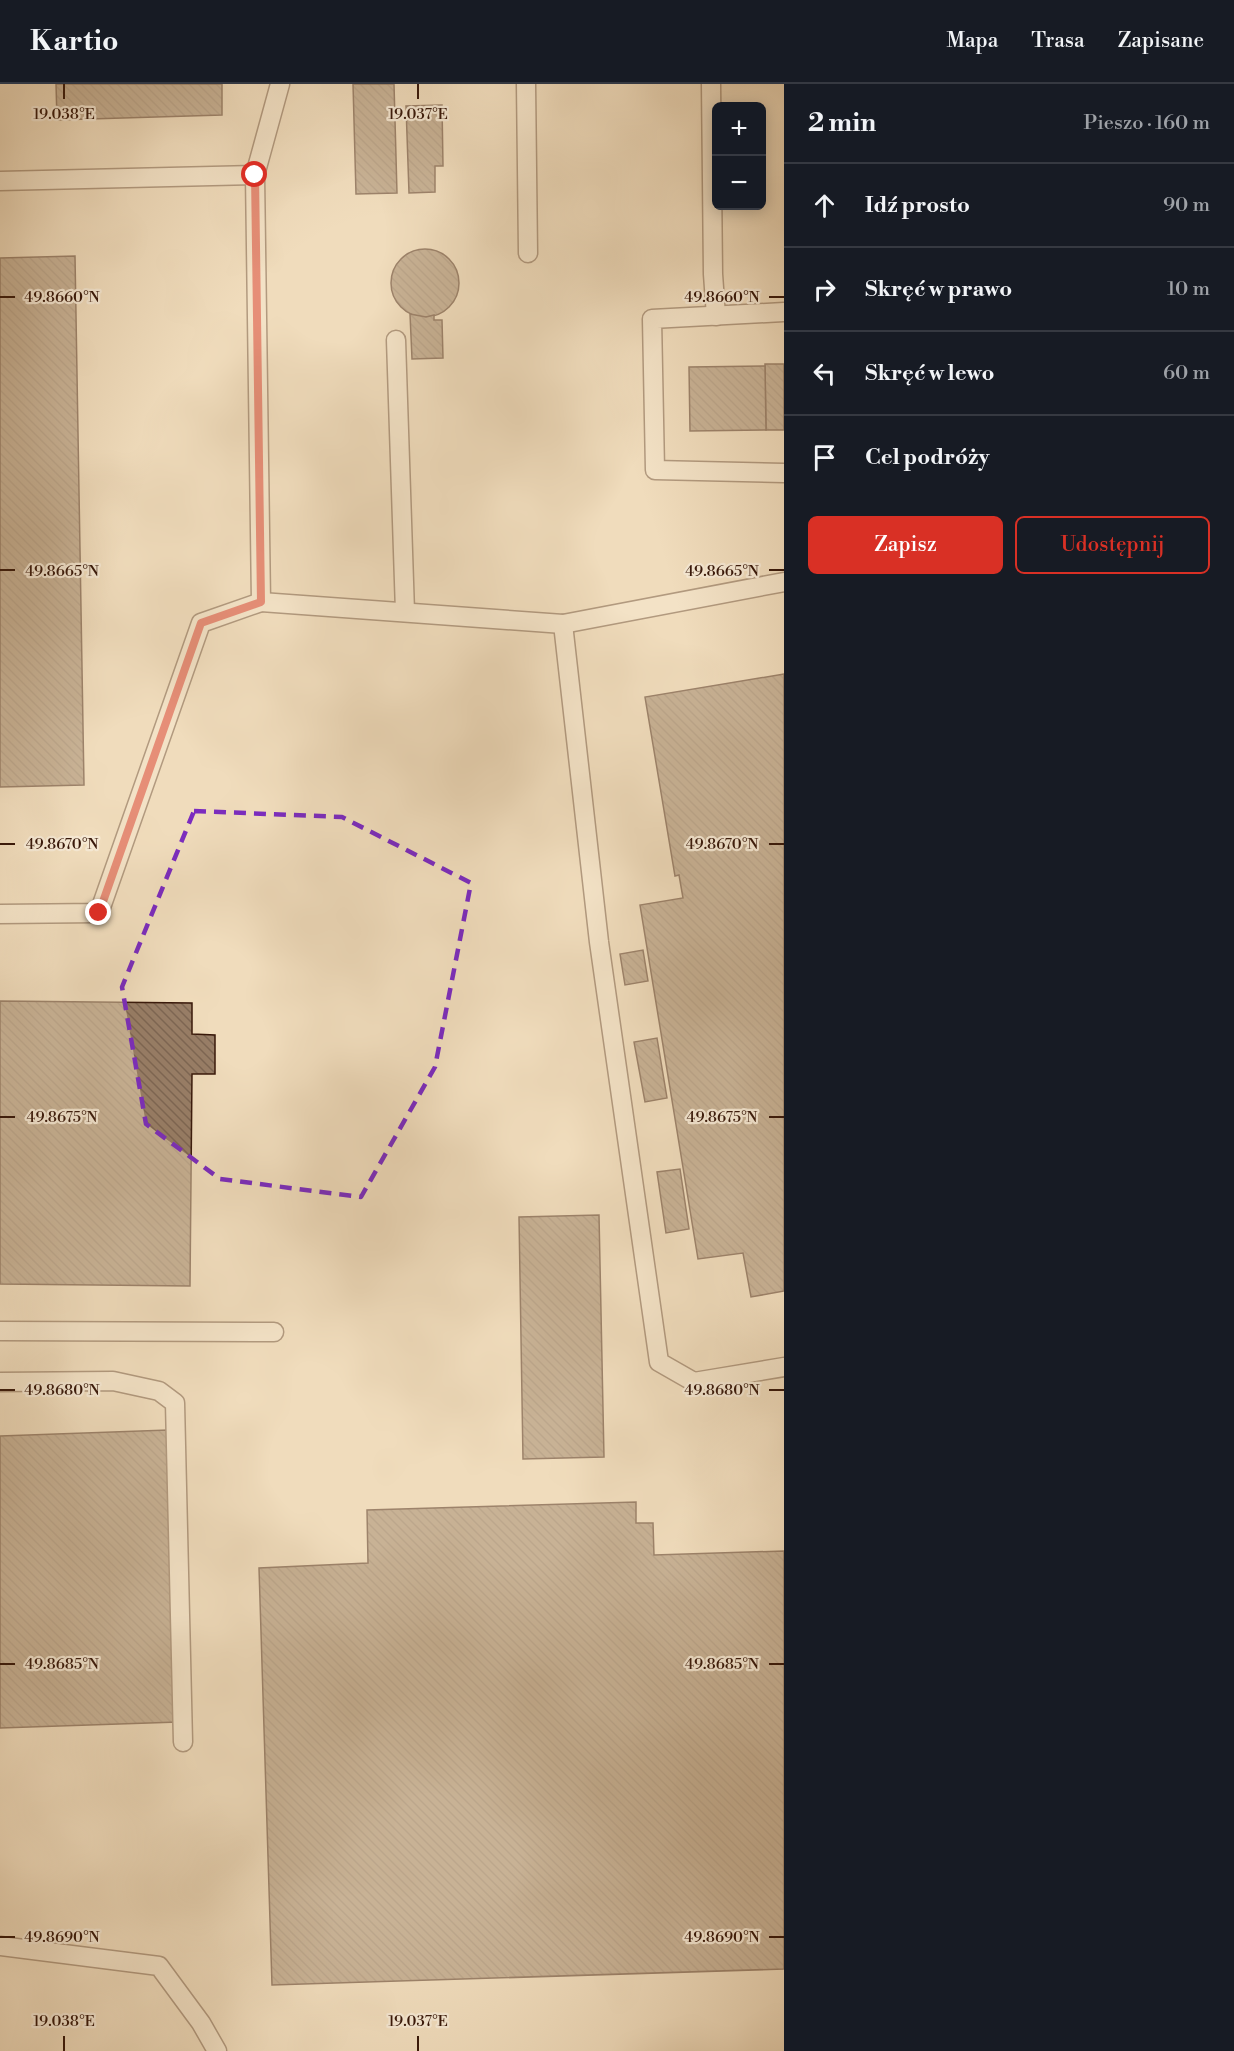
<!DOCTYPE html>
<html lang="pl">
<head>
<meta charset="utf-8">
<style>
  :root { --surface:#171b24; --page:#242831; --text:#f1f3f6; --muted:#9ea1a6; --line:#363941; --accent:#d93025 }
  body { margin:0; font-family:"Libre Bodoni",serif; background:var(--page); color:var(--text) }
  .controls { position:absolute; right:18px; top:18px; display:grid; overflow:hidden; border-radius:9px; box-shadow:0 3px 15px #0003 }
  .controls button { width:54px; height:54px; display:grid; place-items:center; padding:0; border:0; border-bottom:2px solid var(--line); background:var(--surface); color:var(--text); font:30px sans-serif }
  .stop { position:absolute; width:18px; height:18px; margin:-14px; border:4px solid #d93025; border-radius:50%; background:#fff }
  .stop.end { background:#d93025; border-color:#fff; box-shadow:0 2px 6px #0008 }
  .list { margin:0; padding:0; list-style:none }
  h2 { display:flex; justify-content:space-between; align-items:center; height:78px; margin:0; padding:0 24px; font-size:26px }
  h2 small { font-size:20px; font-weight:400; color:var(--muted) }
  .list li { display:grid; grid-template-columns:39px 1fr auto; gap:18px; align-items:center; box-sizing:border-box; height:84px; padding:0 24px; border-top:2px solid var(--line) }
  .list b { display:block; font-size:22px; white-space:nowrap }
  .list em { font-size:20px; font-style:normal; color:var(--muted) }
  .actions { display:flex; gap:12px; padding:18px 24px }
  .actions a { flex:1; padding:14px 0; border:2px solid var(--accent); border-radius:9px; text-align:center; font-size:21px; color:var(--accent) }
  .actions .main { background:var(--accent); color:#fff }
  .icon { flex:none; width:33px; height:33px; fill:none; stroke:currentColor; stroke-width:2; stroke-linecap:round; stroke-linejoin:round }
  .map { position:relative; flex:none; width:784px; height:1967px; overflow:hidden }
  header { display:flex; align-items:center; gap:36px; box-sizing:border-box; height:84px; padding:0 30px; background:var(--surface); border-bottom:2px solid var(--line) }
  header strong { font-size:28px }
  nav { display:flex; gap:33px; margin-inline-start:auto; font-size:21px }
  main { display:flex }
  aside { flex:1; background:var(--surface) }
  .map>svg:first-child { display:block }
</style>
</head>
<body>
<header>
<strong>Kartio</strong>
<nav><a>Mapa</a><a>Trasa</a><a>Zapisane</a></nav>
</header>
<main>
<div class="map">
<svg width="784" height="1967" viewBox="0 0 784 1967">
  <defs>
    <pattern id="building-back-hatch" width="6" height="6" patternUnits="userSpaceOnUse" patternTransform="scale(1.5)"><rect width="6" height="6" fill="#987e67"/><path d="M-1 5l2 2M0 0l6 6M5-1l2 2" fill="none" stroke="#7d6653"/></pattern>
  </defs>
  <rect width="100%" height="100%" fill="#f0dcbc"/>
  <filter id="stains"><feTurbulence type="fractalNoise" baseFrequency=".00333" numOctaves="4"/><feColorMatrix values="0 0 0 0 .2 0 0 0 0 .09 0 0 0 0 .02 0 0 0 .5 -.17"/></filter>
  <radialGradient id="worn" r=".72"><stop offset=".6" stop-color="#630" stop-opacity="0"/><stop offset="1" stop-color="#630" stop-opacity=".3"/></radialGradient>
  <!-- building -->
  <g fill="url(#building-back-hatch)" stroke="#38180a" stroke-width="1.5">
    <path d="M56 0H222V31L57 36Z"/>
    <path d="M353 0H394L397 109 356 110Z"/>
    <path d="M442 21 443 82H435V108L409 109 406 22Z"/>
    <circle cx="425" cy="199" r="34"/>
    <path d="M75 172 84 701 0 703V174Z"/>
    <path d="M410 230 426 233 434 231V236H442L443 274 412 275Z"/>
    <path d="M765 280H784V346H766Z"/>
    <path d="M765 282 766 346 690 347 689 283Z"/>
    <path d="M784 590V1207L751 1213 743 1169 698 1175 640 821 683 814 679 791 675 792 645 613Z"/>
    <path d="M643 866 648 897 625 901 620 870Z"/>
    <path d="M0 917 192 919V950L215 951V990H192L190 1202 0 1200Z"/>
    <path d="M657 954 667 1014 645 1018 634 958Z"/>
    <path d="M680 1085 689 1145 666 1149 657 1088Z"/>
    <path d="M599 1131 604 1373 523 1375 519 1133Z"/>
    <path d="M168 1346 178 1638 0 1644V1352Z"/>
    <path d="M636 1418V1439H653L654 1471 784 1467V1885L272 1901 259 1484 368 1479 367 1426Z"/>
  </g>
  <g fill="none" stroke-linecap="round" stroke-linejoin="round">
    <!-- service casing -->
    <g stroke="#664936" stroke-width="21">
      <g id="service">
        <path d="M526 0 528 169"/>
        <path d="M711 0 713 190 716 232"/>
        <path d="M0 97 255 91"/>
        <path d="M784 228 652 235 655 386 784 389"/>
        <path d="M396 256 405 528"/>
        <path d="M261 518 563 540 784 498"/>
        <path d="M563 540 599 858 659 1278 694 1298 784 1283"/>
        <path d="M0 830 99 829 201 539 261 518 255 91 280 0"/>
        <path d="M0 1247 274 1248"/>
        <path d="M0 1298 113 1297 159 1307 175 1319 183 1658"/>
        <path d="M0 1862 159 1882 201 1939 217 1967"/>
      </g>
    </g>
    <!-- service -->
    <use href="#service" stroke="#f5e8d3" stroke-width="18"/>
  </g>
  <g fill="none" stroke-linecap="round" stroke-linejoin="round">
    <!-- route -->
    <path stroke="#d93025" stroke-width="8" d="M99 829 201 539 261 518 255 91"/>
  </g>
  <!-- marked area -->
  <path d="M0 0H784V1967H0ZM194 727 342 733 471 799 435 983 361 1113 220 1095 146 1040 122 903Z" fill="#f0dcbc" fill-opacity=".55" fill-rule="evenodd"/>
  <path fill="none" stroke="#7b2cbf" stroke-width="4.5" stroke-dasharray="12 8" stroke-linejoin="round" d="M194 727 342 733 471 799 435 983 361 1113 220 1095 146 1040 122 903Z"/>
  <!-- ticks -->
  <path fill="none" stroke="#38180a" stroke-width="2" d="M64 0V15M418 0V15M0 213H15M769 213H784M0 486H15M769 486H784M0 760H15M769 760H784M0 1033H15M769 1033H784M0 1306H15M769 1306H784M0 1580H15M769 1580H784M0 1853H15M769 1853H784M64 1952V1967M418 1952V1967"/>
  <g font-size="15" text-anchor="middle" fill="#38180a" stroke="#f5e8d3" stroke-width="4.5" stroke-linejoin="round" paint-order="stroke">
    <text x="64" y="35">19.038°E</text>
    <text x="418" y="35">19.037°E</text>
    <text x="722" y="218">49.8660°N</text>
    <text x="62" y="218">49.8660°N</text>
    <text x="722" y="492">49.8665°N</text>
    <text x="62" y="492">49.8665°N</text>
    <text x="722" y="765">49.8670°N</text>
    <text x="62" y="765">49.8670°N</text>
    <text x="722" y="1038">49.8675°N</text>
    <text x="62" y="1038">49.8675°N</text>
    <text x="62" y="1311">49.8680°N</text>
    <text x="722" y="1311">49.8680°N</text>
    <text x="62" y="1585">49.8685°N</text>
    <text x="722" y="1585">49.8685°N</text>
    <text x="62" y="1858">49.8690°N</text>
    <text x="722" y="1858">49.8690°N</text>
    <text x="64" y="1942">19.038°E</text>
    <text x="418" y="1942">19.037°E</text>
  </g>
  <rect width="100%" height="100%" filter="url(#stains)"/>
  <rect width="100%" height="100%" fill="url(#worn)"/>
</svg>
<div class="controls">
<button>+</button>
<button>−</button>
</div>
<div class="stop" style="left:255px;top:91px"></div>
<div class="stop end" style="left:99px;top:829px"></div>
</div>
<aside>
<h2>2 min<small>Pieszo · 160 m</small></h2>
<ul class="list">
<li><svg class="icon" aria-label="ahead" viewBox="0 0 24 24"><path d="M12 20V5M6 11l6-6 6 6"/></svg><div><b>Idź prosto</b></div><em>90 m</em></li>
<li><svg class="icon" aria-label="right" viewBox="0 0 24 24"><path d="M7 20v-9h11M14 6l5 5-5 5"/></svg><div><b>Skręć w prawo</b></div><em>10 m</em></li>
<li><svg class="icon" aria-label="left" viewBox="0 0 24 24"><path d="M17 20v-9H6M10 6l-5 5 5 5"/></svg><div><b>Skręć w lewo</b></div><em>60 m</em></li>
<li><svg class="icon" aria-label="arrive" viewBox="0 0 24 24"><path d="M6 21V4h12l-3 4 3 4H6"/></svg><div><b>Cel podróży</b></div></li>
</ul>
<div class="actions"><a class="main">Zapisz</a><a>Udostępnij</a></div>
</aside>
</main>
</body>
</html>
